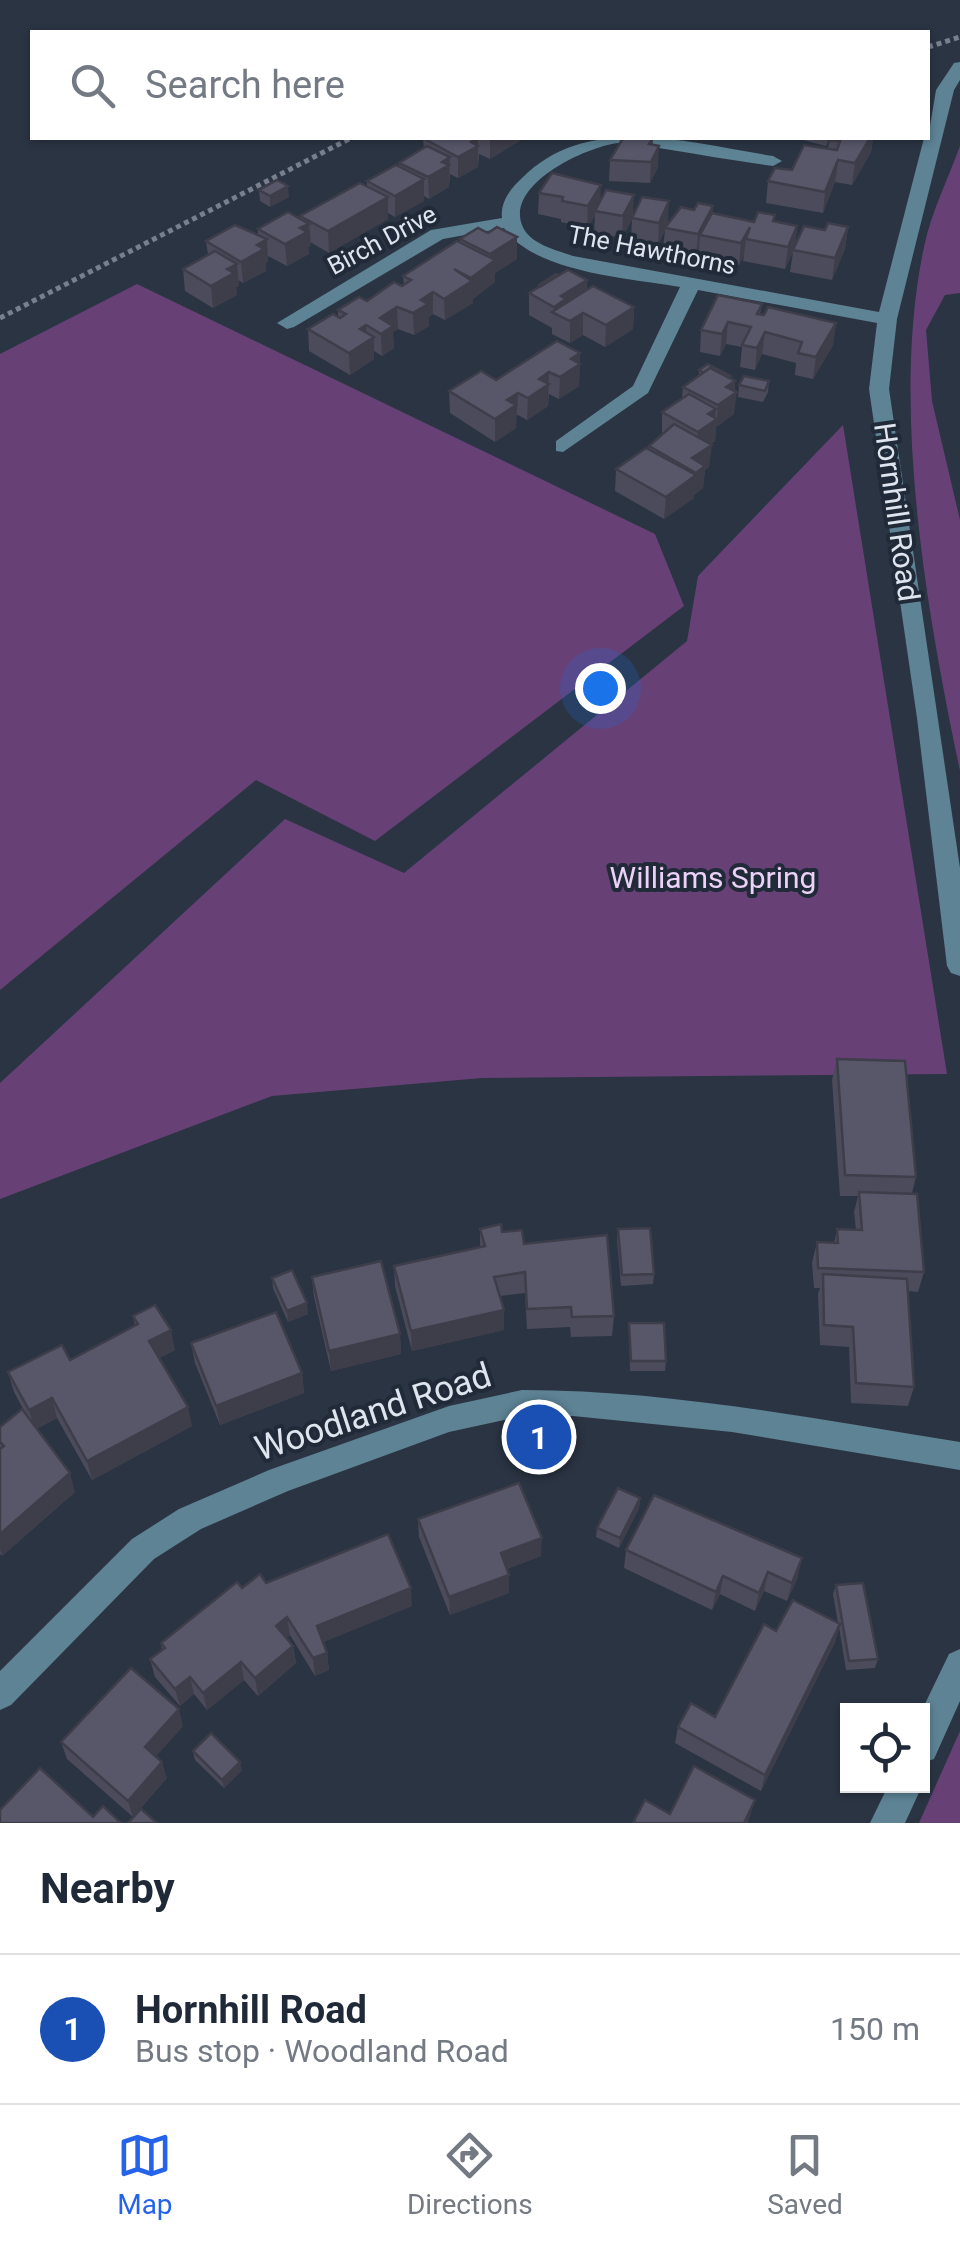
<!DOCTYPE html>
<html lang="en">
<head>
<meta charset="utf-8">
<style>
  :root { --surface:#fff; --page:#f2f2f3; --text:#1f2937; --muted:#747a83; --line:#e0e1e3; --accent:#2563eb }
  body { margin:0; font-family:Roboto,sans-serif; background:var(--page); color:var(--text) }
  .controls { position:absolute; right:30px; bottom:30px; display:grid; overflow:hidden; border-radius:0px; box-shadow:0 2px 8px #0004 }
  .controls button { width:90px; height:90px; display:grid; place-items:center; padding:0; border:0; border-bottom:2px solid var(--line); background:var(--surface); color:var(--text); font:50px sans-serif }
  .you { position:absolute; left:600px; top:688px; width:35px; height:35px; margin:-25px; border:8px solid #fff; border-radius:50%; background:#1a73e8; box-shadow:0 0 0 15px #1a73e833 }
  .badge { display:grid; place-items:center; width:65px; height:65px; border-radius:50%; background:var(--accent); color:#fff; font-size:32px; font-weight:700 }
  .pin { position:absolute; translate:-50% -50%; border:5px solid #fff; box-shadow:0 2px 10px #0006 }
  .list { margin:0; padding:0; list-style:none }
  h2 { display:flex; justify-content:space-between; align-items:center; height:130px; margin:0; padding:0 40px; font-size:42px }
  h2 small { font-size:32px; font-weight:400; color:var(--muted) }
  .list li { display:grid; grid-template-columns:65px 1fr auto; gap:30px; align-items:center; box-sizing:border-box; height:150px; padding:0 40px; border-top:2px solid var(--line) }
  .list b { display:block; font-size:38px; white-space:nowrap }
  .list p { margin:0; font-size:32px; white-space:nowrap; color:var(--muted) }
  .list em { font-size:32px; font-style:normal; color:var(--muted) }
  .icon { flex:none; width:55px; height:55px; fill:none; stroke:currentColor; stroke-width:2; stroke-linecap:round; stroke-linejoin:round }
  .map { position:relative; flex:none; width:960px; height:1823px; overflow:hidden }
  .search { position:absolute; background:var(--surface); box-shadow:0 2px 8px #0004; left:30px; right:30px; top:30px; height:110px; display:flex; align-items:center; gap:25px; box-sizing:border-box; padding:0 35px; border-radius:0px; color:var(--muted); font-size:38px }
  .sheet { height:280px; background:var(--surface) }
  nav { display:flex; justify-content:space-around; align-items:center; box-sizing:border-box; height:140px; border-top:2px solid var(--line); background:var(--surface); font-size:28px; color:var(--muted) }
  nav a { display:grid; justify-items:center; gap:5px }
  nav .on { color:var(--accent) }
  .map>svg:first-child { display:block }
</style>
</head>
<body>
<div class="map">
<svg width="960" height="1823" viewBox="0 0 960 1823">
  <rect width="100%" height="100%" fill="#2b3443"/>
  <!-- green -->
  <g fill="#674076">
    <path d="M960 146V293L945 295 926 330 932 401 960 520V771C927 613 890 406 924 247 931 213 948 179 960 146Z"/>
    <path d="M137 284 655 534 684 606 375 841 256 780 0 990V354Z"/>
    <path d="M843 425 947 1074 482 1078 272 1096 0 1199V1083L285 819 404 873 687 641 698 576Z"/>
    <path d="M960 1731V1823H919Z"/>
  </g>
  <g fill="none" stroke-linecap="round" stroke-linejoin="round">
    <!-- path -->
    <g stroke="#78808d" stroke-width="5" stroke-dasharray="5 4" stroke-linecap="butt">
      <path d="M928 47 960 37"/>
      <path d="M0 318 351 138"/>
    </g>
    <!-- minor -->
    <g fill="#5d8395" fill-rule="evenodd">
      <path d="M960 62V80L954 90 897 319 889 389 960 868V976L951 973 947 966 917 718 869 389 877 323 698 290 648 393 563 452 556 451V441L633 386 680 287C630 278 534 273 504 228L443 239 294 327 287 329 277 323 431 230 502 218C500 202 511 188 522 178 588 111 691 143 773 156L782 161 773 166C737 161 701 155 665 149 651 147 633 141 619 143 587 146 506 184 522 225 529 244 556 250 573 256L879 312 924 138H928L936 90 954 63Z"/>
      <path d="M522 1390C669 1390 815 1419 960 1442V1470L732 1432 573 1416H522L449 1432 288 1491 201 1529 154 1559 11 1705 0 1710V1671L132 1539 179 1509 269 1470 449 1406Z"/>
      <path d="M960 1649V1701L934 1759 922 1763V1710L949 1654Z"/>
      <path d="M888 1786H922L905 1823H870Z"/>
    </g>
  </g>
  <!-- wall -->
  <g fill="#4c4b5b">
    <path d="M423 138H524L490 159 479 154 478 167 458 178 450 174 449 187 429 199 424 196V201L395 217 388 213V219L329 253 310 242 311 245 308 247 309 254 287 266 268 256V261L266 263V271L243 283 238 280 239 286 236 287 237 295 213 308 185 291 183 269 208 255 206 241 258 236V229L301 219 300 216 367 186V181L399 167V163L424 149Z"/>
    <path d="M653 138V145L658 167 650 183 609 181 610 160Z"/>
    <path d="M795 138H830L826 146Z"/>
    <path d="M830 138H873L871 152 852 185 835 182 823 213 766 203 768 181 792 170 828 149Z"/>
    <path d="M259 190 289 197 270 207 260 201Z"/>
    <path d="M539 193 600 201 633 215 668 223 694 210 713 206 712 213 754 222 774 221 797 226 795 246 825 230 848 227 845 249 832 280 790 272 793 252 785 269 743 261 744 255 739 265 698 257 699 251 696 256 663 249 665 230 658 244 631 240 632 219 622 238 594 233 595 216 587 228 561 222V219L538 214Z"/>
    <path d="M460 239 517 259 495 273V282L473 299V303L445 320 433 314 429 317V326L414 335 398 329 393 332 394 348 382 356 374 351V359L350 375 309 351 308 329 338 317V310L367 301 402 286 404 285 403 276 460 242Z"/>
    <path d="M587 280V290L634 307 633 329 605 347 583 335 570 343 552 334V328L529 315V293L539 287V285Z"/>
    <path d="M762 304 760 314 836 323 833 345 813 379 795 375 796 363 762 354 755 370 740 367 742 347 726 344 720 356 700 352 701 330Z"/>
    <path d="M580 353 579 386 559 399 549 394 548 406 527 420 518 415 516 416V428L495 442 450 413 449 391 496 380Z"/>
    <path d="M699 370 735 381 734 414 716 427 715 441 711 444 709 467 705 470 703 488 694 495V498L664 519 615 491 616 469 648 449 649 446 662 434V412L682 398 683 387 699 376Z"/>
    <path d="M769 381 768 392 763 402 738 397 739 385Z"/>
    <path d="M837 1059 916 1177 912 1193 924 1272 918 1292 908 1291 914 1387 908 1406 851 1403 849 1347 820 1345 818 1294 820 1288H814L812 1263 817 1242 834 1243 837 1229 856 1230 854 1212 858 1196H840L832 1080Z"/>
    <path d="M480 1229 502 1232 524 1244 614 1316 612 1336 571 1337 570 1327 527 1329 525 1293 500 1296 504 1330 412 1351 395 1286 394 1266 480 1247Z"/>
    <path d="M618 1229 654 1274 653 1284 621 1286 617 1240Z"/>
    <path d="M312 1277 400 1334 401 1354 331 1371 314 1297Z"/>
    <path d="M272 1278 308 1314 288 1322 273 1288Z"/>
    <path d="M133 1316 175 1350 159 1358 192 1426 92 1480 57 1418 36 1429 75 1492 2 1556 0 1554V1427L29 1420 14 1392 8 1372 70 1360 135 1326Z"/>
    <path d="M629 1323 666 1361 665 1371H630Z"/>
    <path d="M191 1343 302 1373 304 1393 220 1425 195 1363Z"/>
    <path d="M640 1498 639 1508 619 1548 596 1537 597 1528Z"/>
    <path d="M418 1519 541 1556 507 1569 509 1593 450 1615 419 1537Z"/>
    <path d="M626 1550 798 1577 787 1601 764 1591 755 1611 720 1594 712 1610 624 1568Z"/>
    <path d="M266 1583 412 1606 323 1642 327 1653 329 1670 315 1676 290 1635 286 1638 293 1646 296 1663 258 1696 244 1680 207 1710 194 1694 180 1706 155 1677 150 1659 162 1650 161 1643 242 1588Z"/>
    <path d="M836 1585 878 1659 875 1668 846 1670 839 1627 835 1642 761 1791 675 1743 678 1727 715 1717 776 1631 838 1623 833 1594Z"/>
    <path d="M183 1726 156 1756 167 1778 133 1817 67 1759 61 1742Z"/>
    <path d="M193 1751 242 1770 224 1788 195 1760Z"/>
  </g>
  <!-- shaded-wall -->
  <g fill="#3e3d4a">
    <path d="M478 138V167L458 178V157L471 142Z"/>
    <path d="M490 138H524L490 159Z"/>
    <path d="M870 138H873L871 152 852 185 855 163Z"/>
    <path d="M659 146 658 167 650 183 651 162Z"/>
    <path d="M450 157 449 187 429 199 428 177 442 162Z"/>
    <path d="M838 160 835 182 823 213 825 192Z"/>
    <path d="M424 179V201L395 217V196Z"/>
    <path d="M601 185 600 207 595 211V216L587 228 588 206Z"/>
    <path d="M288 186 289 197 270 207V196Z"/>
    <path d="M634 195 633 216 622 238 623 216Z"/>
    <path d="M388 197V219L329 253 328 231Z"/>
    <path d="M669 201 668 223 658 244 659 223Z"/>
    <path d="M713 206 711 228 700 235 699 251 696 256 698 234Z"/>
    <path d="M309 224 311 245 308 247 309 254 287 266 285 244 300 228Z"/>
    <path d="M797 226 795 247 785 269 788 247Z"/>
    <path d="M750 227 746 239 744 255 739 265 741 243Z"/>
    <path d="M848 227 845 249 832 280 835 258Z"/>
    <path d="M517 237V259L495 273V282L473 299V303L445 320 444 299 471 282V278L490 264V254Z"/>
    <path d="M267 239 268 261 266 263V271L243 283 241 262 257 245Z"/>
    <path d="M237 264 239 286 236 287 237 295 213 308 211 286 227 269Z"/>
    <path d="M587 280 586 302 561 318V316L554 312V307L561 296Z"/>
    <path d="M433 292V314L429 317V326L414 335 413 313 421 300Z"/>
    <path d="M397 307 398 329 393 332 394 348 382 356 380 318Z"/>
    <path d="M634 307 633 329 605 347 606 325Z"/>
    <path d="M583 313V335L570 343V321Z"/>
    <path d="M728 322 726 344 720 356 722 334Z"/>
    <path d="M836 323 833 345 813 379 816 357Z"/>
    <path d="M366 325 367 341 374 337V359L350 375 349 353 360 329Z"/>
    <path d="M765 332 762 354 755 370 757 348Z"/>
    <path d="M580 353 579 386 559 399 560 377 571 359Z"/>
    <path d="M549 372 548 406 527 420 528 398 539 379Z"/>
    <path d="M731 376 730 384 735 381 734 394 737 392 734 414 716 427 715 441 696 454 698 432 708 414 716 409 715 420 717 419 718 405 721 394Z"/>
    <path d="M518 393 516 428 495 442V419L507 400Z"/>
    <path d="M712 445 709 467 705 470 703 488 694 495 696 473 692 458Z"/>
    <path d="M696 475 694 498 664 519 666 497Z"/>
    <path d="M307 1303 308 1314 288 1322 287 1311Z"/>
    <path d="M504 1310V1330L412 1351 411 1331Z"/>
    <path d="M171 1330 175 1350 153 1361 149 1341Z"/>
    <path d="M400 1334 401 1354 331 1371 329 1351Z"/>
    <path d="M302 1373 304 1393 220 1425 216 1406Z"/>
    <path d="M52 1398 57 1418 35 1429 29 1410Z"/>
    <path d="M188 1407 192 1426 92 1480 87 1461Z"/>
    <path d="M70 1473 75 1492 2 1556 0 1549V1534Z"/>
    <path d="M640 1498 639 1508 619 1548 620 1538Z"/>
    <path d="M542 1538 541 1556 500 1571 501 1553Z"/>
    <path d="M802 1558 798 1577 787 1601 792 1583Z"/>
    <path d="M768 1572 764 1591 755 1611 759 1593Z"/>
    <path d="M509 1575V1593L450 1615 449 1597Z"/>
    <path d="M723 1576 720 1594 712 1610 716 1592Z"/>
    <path d="M411 1588 412 1606 319 1644 317 1626Z"/>
    <path d="M287 1617 290 1635 279 1644 276 1626Z"/>
    <path d="M840 1624 835 1642 761 1791 765 1775Z"/>
    <path d="M293 1646 296 1663 258 1696 255 1678Z"/>
    <path d="M327 1653 329 1670 315 1676 313 1658Z"/>
    <path d="M241 1662 244 1680 207 1710 203 1693Z"/>
    <path d="M190 1677 194 1694 180 1706 175 1689Z"/>
    <path d="M179 1709 183 1726 150 1763 145 1747Z"/>
    <path d="M162 1762 167 1778 133 1817 128 1801Z"/>
    <path d="M240 1762 242 1770 224 1788 222 1780Z"/>
    <path d="M755 1800 748 1823H744Z"/>
  </g>
  <!-- building -->
  <g fill="#58576a" stroke="#3e3d4a" stroke-width="2.5">
    <path d="M423 138H478L471 142 478 146 458 157Z"/>
    <path d="M623 138H653L649 144 659 146 651 162 610 160Z"/>
    <path d="M830 138H870L855 163 838 160 825 192 768 181 775 168 792 170 804 145 837 150 840 141 829 140Z"/>
    <path d="M427 146 450 157 442 162 449 165 428 177 399 163Z"/>
    <path d="M396 165 424 179 395 196 367 181Z"/>
    <path d="M552 173 601 185 588 206 562 201 563 197 539 193Z"/>
    <path d="M277 180 288 186 270 196 259 190Z"/>
    <path d="M360 183 388 197 328 231 300 216Z"/>
    <path d="M606 190 634 195 623 216 595 211Z"/>
    <path d="M642 197 669 201 659 223 632 218Z"/>
    <path d="M698 203 713 206 698 234 665 228 681 207 694 210Z"/>
    <path d="M288 212 309 224 300 228 307 232 285 244 258 229Z"/>
    <path d="M758 212 775 215 773 221 797 226 788 247 746 239 750 227 741 243 700 235 712 213 754 222Z"/>
    <path d="M828 223 848 227 835 258 793 250 804 226 825 230Z"/>
    <path d="M235 225 267 239 257 245 264 249 241 262 206 241Z"/>
    <path d="M497 227 517 237 490 254 460 239 478 228 488 233Z"/>
    <path d="M457 241 495 260 471 278 454 269 472 281 444 299 433 292 421 300 428 304 413 313 397 307 380 318 393 326 381 334 366 325 360 329 374 337 349 353 308 329 333 314 340 318 346 314 338 310 359 297 367 301 394 282 402 286 411 280 403 276Z"/>
    <path d="M215 251 237 264 227 269 234 273 211 286 183 269Z"/>
    <path d="M568 270 587 280 561 296 566 299 554 307 529 293Z"/>
    <path d="M556 274 558 275 541 286 539 285Z"/>
    <path d="M593 286 634 307 606 325 583 313 570 321 552 312Z"/>
    <path d="M718 295 762 304 757 314 764 315 768 307 836 323 816 357 798 353 802 342 765 332 757 348 742 345 751 327 728 322 722 334 701 330Z"/>
    <path d="M557 341 580 353 571 359 580 364 560 377 549 372 539 379 549 384 528 398 518 393 507 400 516 405 495 419 449 391 481 371 496 380Z"/>
    <path d="M708 364 731 376 729 378 710 368 704 373 699 370Z"/>
    <path d="M710 368 735 381 726 387 737 392 718 405 683 387Z"/>
    <path d="M744 376 769 381 765 391 739 385Z"/>
    <path d="M689 394 716 409 708 414 717 419 698 432 662 412Z"/>
    <path d="M674 424 712 445 692 458 705 466 696 473 649 446Z"/>
    <path d="M646 448 696 475 666 497 616 469Z"/>
    <path d="M837 1059 905 1061 916 1177 845 1175Z"/>
    <path d="M859 1192 917 1194 924 1272 818 1268 817 1242 838 1243 837 1229 862 1230Z"/>
    <path d="M501 1224 502 1232 522 1230 524 1244 607 1235 614 1316 572 1317 571 1307 527 1309 525 1272 494 1277 504 1310 411 1331 394 1266 485 1246 480 1229Z"/>
    <path d="M650 1228 654 1274 622 1275 618 1229Z"/>
    <path d="M381 1261 400 1334 329 1351 312 1277Z"/>
    <path d="M292 1270 307 1303 287 1311 272 1278Z"/>
    <path d="M823 1274 907 1279 914 1387 856 1383 853 1327 824 1325Z"/>
    <path d="M155 1305 171 1330 149 1341 188 1407 87 1461 52 1398 29 1410 8 1372 62 1345 70 1360 138 1324 133 1316Z"/>
    <path d="M276 1312 302 1373 216 1406 191 1343Z"/>
    <path d="M629 1323H664L666 1361H631Z"/>
    <path d="M22 1409 70 1473 0 1534V1449L4 1446 0 1442V1427Z"/>
    <path d="M519 1483 542 1538 501 1553 509 1575 449 1597 418 1519Z"/>
    <path d="M618 1488 640 1498 620 1538 597 1528Z"/>
    <path d="M654 1495 802 1558 792 1583 768 1572 759 1593 723 1576 716 1592 626 1550Z"/>
    <path d="M388 1534 411 1588 317 1626 327 1653 313 1658 287 1617 276 1626 293 1646 255 1678 241 1662 203 1693 190 1677 175 1689 150 1659 165 1648 161 1643 237 1582 242 1588 260 1574 266 1583Z"/>
    <path d="M863 1583 878 1659 849 1661 836 1585Z"/>
    <path d="M793 1600 840 1624 765 1775 678 1727 691 1703 715 1717 764 1624 776 1631Z"/>
    <path d="M131 1668 179 1709 145 1747 162 1762 128 1801 61 1742Z"/>
    <path d="M211 1733 240 1762 222 1780 193 1751Z"/>
    <path d="M694 1766 755 1800 744 1823H633L645 1800 670 1814Z"/>
    <path d="M40 1768 93 1817 103 1806 121 1823H0V1810Z"/>
    <path d="M141 1809 157 1823H128Z"/>
  </g>
  <g text-anchor="middle" dominant-baseline="central" stroke-width="8" stroke-linejoin="round" paint-order="stroke">
    <!-- far-street labels -->
    <g font-size="25" fill="#dfe5ef" stroke="#212a38">
      <text transform="translate(382 240) rotate(-28)">Birch Drive</text>
      <text transform="translate(652 250) rotate(11)">The Hawthorns</text>
    </g>
    <!-- street labels -->
    <g font-size="30" fill="#dfe5ef" stroke="#212a38">
      <text transform="translate(897 512) rotate(82)">Hornhill Road</text>
    </g>
    <!-- park labels -->
    <g font-size="30" fill="#ecd2f7" stroke="#212a38">
      <text x="713" y="877">Williams Spring</text>
    </g>
    <!-- near-street labels -->
    <g font-size="35" fill="#dfe5ef" stroke="#212a38">
      <text transform="translate(373 1412) rotate(-18)">Woodland Road</text>
    </g>
  </g>
</svg>
<div class="controls">
<button><svg class="icon" aria-label="locate" viewBox="0 0 24 24"><circle cx="12" cy="12" r="6"/><path d="M12 2v4M12 18v4M2 12h4M18 12h4"/></svg></button>
</div>
<div class="you"></div>
<div class="pin badge" style="left:539px;top:1437px;background:#1a4fb4">1</div>
<div class="search"><svg class="icon" aria-label="search" viewBox="0 0 24 24"><circle cx="10" cy="10" r="6"/><path d="M15 15l6 6"/></svg>Search here</div>
</div>
<section class="sheet">
<h2>Nearby<small></small></h2>
<ul class="list">
<li><span class="badge" style="background:#1a4fb4">1</span><div><b>Hornhill Road</b><p>Bus stop · Woodland Road</p></div><em>150 m</em></li>
</ul>
</section>
<nav>
<a class="on"><svg class="icon" aria-label="map" viewBox="0 0 24 24"><path d="M3 6l6-2 6 2 6-2v14l-6 2-6-2-6 2zM9 4v14M15 6v14"/></svg>Map</a>
<a><svg class="icon" aria-label="directions" viewBox="0 0 24 24"><path d="M12 3l9 9-9 9-9-9zM9 14v-3h6M13 9l2 2-2 2"/></svg>Directions</a>
<a><svg class="icon" aria-label="saved" viewBox="0 0 24 24"><path d="M7 4h10v16l-5-4-5 4z"/></svg>Saved</a>
</nav>
</body>
</html>
